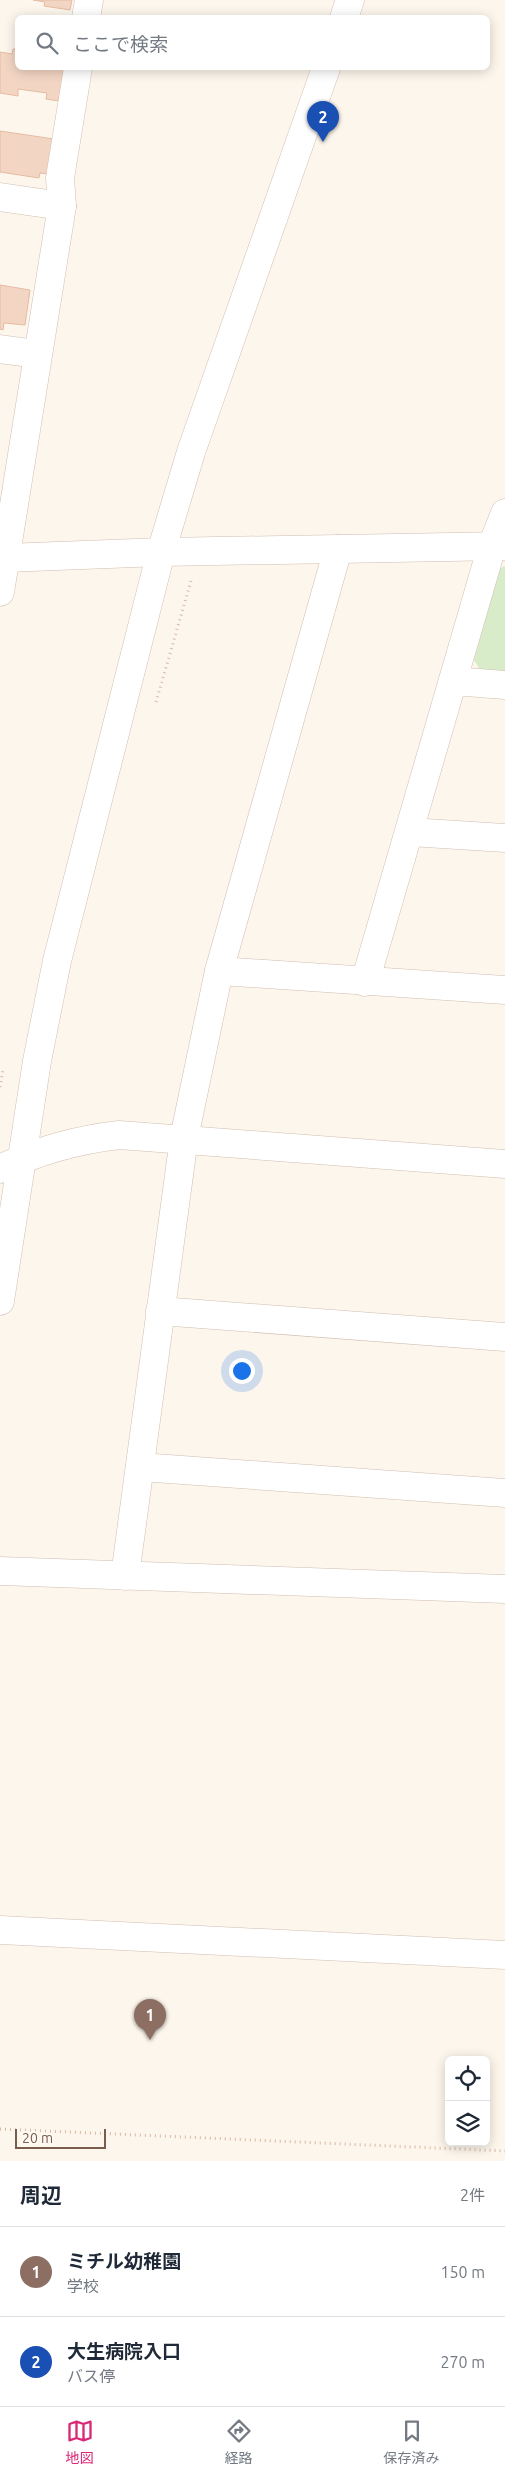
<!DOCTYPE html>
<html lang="ja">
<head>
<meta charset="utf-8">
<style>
  :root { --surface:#fff; --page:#f6f6f7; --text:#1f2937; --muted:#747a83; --line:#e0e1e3; --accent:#db2777 }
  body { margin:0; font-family:Ubuntu,"Noto Sans JP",sans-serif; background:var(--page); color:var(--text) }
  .controls { position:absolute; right:15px; bottom:15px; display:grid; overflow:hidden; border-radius:8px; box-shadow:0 2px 12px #0003 }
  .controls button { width:45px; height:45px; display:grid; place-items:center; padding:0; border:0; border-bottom:1px solid var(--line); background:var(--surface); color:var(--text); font:25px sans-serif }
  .scale { position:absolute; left:15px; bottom:12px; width:91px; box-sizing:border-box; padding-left:5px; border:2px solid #7a5c4d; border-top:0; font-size:14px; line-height:18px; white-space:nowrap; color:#7a5c4d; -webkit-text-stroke:4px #fffaf3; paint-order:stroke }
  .you { position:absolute; left:241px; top:1370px; width:18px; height:18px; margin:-12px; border:4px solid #fff; border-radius:50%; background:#1a73e8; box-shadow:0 0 0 8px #1a73e833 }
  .badge { display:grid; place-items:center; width:32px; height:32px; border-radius:50%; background:var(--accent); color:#fff; font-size:16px; font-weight:700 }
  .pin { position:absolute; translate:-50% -41px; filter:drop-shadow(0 1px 2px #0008) }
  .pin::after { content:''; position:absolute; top:26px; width:18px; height:15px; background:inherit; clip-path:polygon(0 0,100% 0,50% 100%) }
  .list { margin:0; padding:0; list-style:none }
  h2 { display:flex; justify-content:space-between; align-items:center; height:65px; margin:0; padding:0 20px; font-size:21px }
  h2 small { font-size:16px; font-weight:400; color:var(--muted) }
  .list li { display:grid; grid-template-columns:32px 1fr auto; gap:15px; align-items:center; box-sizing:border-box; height:90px; padding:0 20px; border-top:1px solid var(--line) }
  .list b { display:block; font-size:19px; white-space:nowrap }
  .list p { margin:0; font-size:16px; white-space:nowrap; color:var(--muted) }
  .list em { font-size:16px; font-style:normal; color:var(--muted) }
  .icon { flex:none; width:28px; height:28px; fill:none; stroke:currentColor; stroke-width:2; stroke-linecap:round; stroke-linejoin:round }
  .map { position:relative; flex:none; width:505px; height:2161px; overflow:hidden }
  .search { position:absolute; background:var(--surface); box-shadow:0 2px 12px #0003; left:15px; right:15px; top:15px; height:55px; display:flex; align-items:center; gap:12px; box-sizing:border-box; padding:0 18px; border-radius:8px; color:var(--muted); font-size:19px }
  .sheet { height:245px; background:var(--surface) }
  nav { display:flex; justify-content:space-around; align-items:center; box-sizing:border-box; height:70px; border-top:1px solid var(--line); background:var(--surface); font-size:14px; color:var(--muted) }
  nav a { display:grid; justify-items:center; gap:2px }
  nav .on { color:var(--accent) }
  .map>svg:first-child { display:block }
</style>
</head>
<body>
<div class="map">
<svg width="505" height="2161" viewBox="0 0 505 2161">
  <rect width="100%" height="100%" fill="#fdf6ec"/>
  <!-- green -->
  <path fill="#d8ecc9" d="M505 566V673L481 671 474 660 498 569Z"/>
  <!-- building -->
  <g fill="#f3d5c3" stroke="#e6bba3">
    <path d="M33 0H72L70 10 44 6 45 2Z"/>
    <path d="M13 49H18V68H64L59 101 46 99 47 93 18 89V96L0 93V52L12 54Z"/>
    <path d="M0 131 54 139 48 174 40 173 39 178 0 172Z"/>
    <path d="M0 285 30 290 25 325 4 323 3 330 0 329Z"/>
  </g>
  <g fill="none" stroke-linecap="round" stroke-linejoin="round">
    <!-- minor casing -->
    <g stroke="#d1beb0" stroke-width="29">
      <g id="minor">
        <path d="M86 18 89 0"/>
        <path d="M344 18 350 0"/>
        <path d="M0 197 62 206"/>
        <path d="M0 349 37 354"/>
        <path d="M5 558 161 552 505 546"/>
        <path d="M0 592 62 206 60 178 78 68"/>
        <path d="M453 681 505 685"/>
        <path d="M410 832 505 838"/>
        <path d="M219 971 505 990"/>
        <path d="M365 982 492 546 505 513"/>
        <path d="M0 1169C39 1150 76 1140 119 1135L505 1164"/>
        <path d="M0 1301 37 1061 57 961 161 552 191 452 326 68"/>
        <path d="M160 1311 505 1337"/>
        <path d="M140 1467 505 1493"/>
        <path d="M0 1571 505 1589"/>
        <path d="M125 1576 184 1138 219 971 338 549"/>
        <path d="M0 1930 505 1955"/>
      </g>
    </g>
    <!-- path -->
    <g stroke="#d9b8a5" stroke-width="3" stroke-dasharray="1 4" stroke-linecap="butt">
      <path d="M156 702 191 581"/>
      <path d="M0 1087 3 1070"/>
      <path d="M0 2129 505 2151"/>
    </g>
    <!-- minor -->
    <use href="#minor" stroke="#fff" stroke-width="28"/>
  </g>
</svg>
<div class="controls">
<button><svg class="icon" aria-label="locate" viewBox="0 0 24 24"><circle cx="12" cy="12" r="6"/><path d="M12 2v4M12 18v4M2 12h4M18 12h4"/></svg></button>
<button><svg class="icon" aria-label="layers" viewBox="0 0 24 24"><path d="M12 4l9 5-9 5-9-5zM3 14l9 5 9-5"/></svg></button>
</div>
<div class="scale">20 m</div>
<div class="you"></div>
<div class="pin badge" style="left:150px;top:2040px;background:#8d6e63">1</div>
<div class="pin badge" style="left:323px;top:142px;background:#1a4fb4">2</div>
<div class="search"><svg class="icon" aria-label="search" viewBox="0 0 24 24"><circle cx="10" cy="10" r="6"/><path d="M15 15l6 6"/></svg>ここで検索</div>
</div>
<section class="sheet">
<h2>周辺<small>2件</small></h2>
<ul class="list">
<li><span class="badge" style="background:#8d6e63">1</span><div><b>ミチル幼稚園</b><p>学校</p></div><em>150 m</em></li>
<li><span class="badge" style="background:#1a4fb4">2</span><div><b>大生病院入口</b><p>バス停</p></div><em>270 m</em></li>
</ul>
</section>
<nav>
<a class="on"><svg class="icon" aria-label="map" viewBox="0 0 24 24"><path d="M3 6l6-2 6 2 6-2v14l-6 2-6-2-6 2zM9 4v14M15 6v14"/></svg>地図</a>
<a><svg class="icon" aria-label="directions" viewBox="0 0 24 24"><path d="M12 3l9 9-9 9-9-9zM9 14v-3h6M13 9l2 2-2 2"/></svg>経路</a>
<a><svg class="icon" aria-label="saved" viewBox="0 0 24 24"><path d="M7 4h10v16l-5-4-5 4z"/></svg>保存済み</a>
</nav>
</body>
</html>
